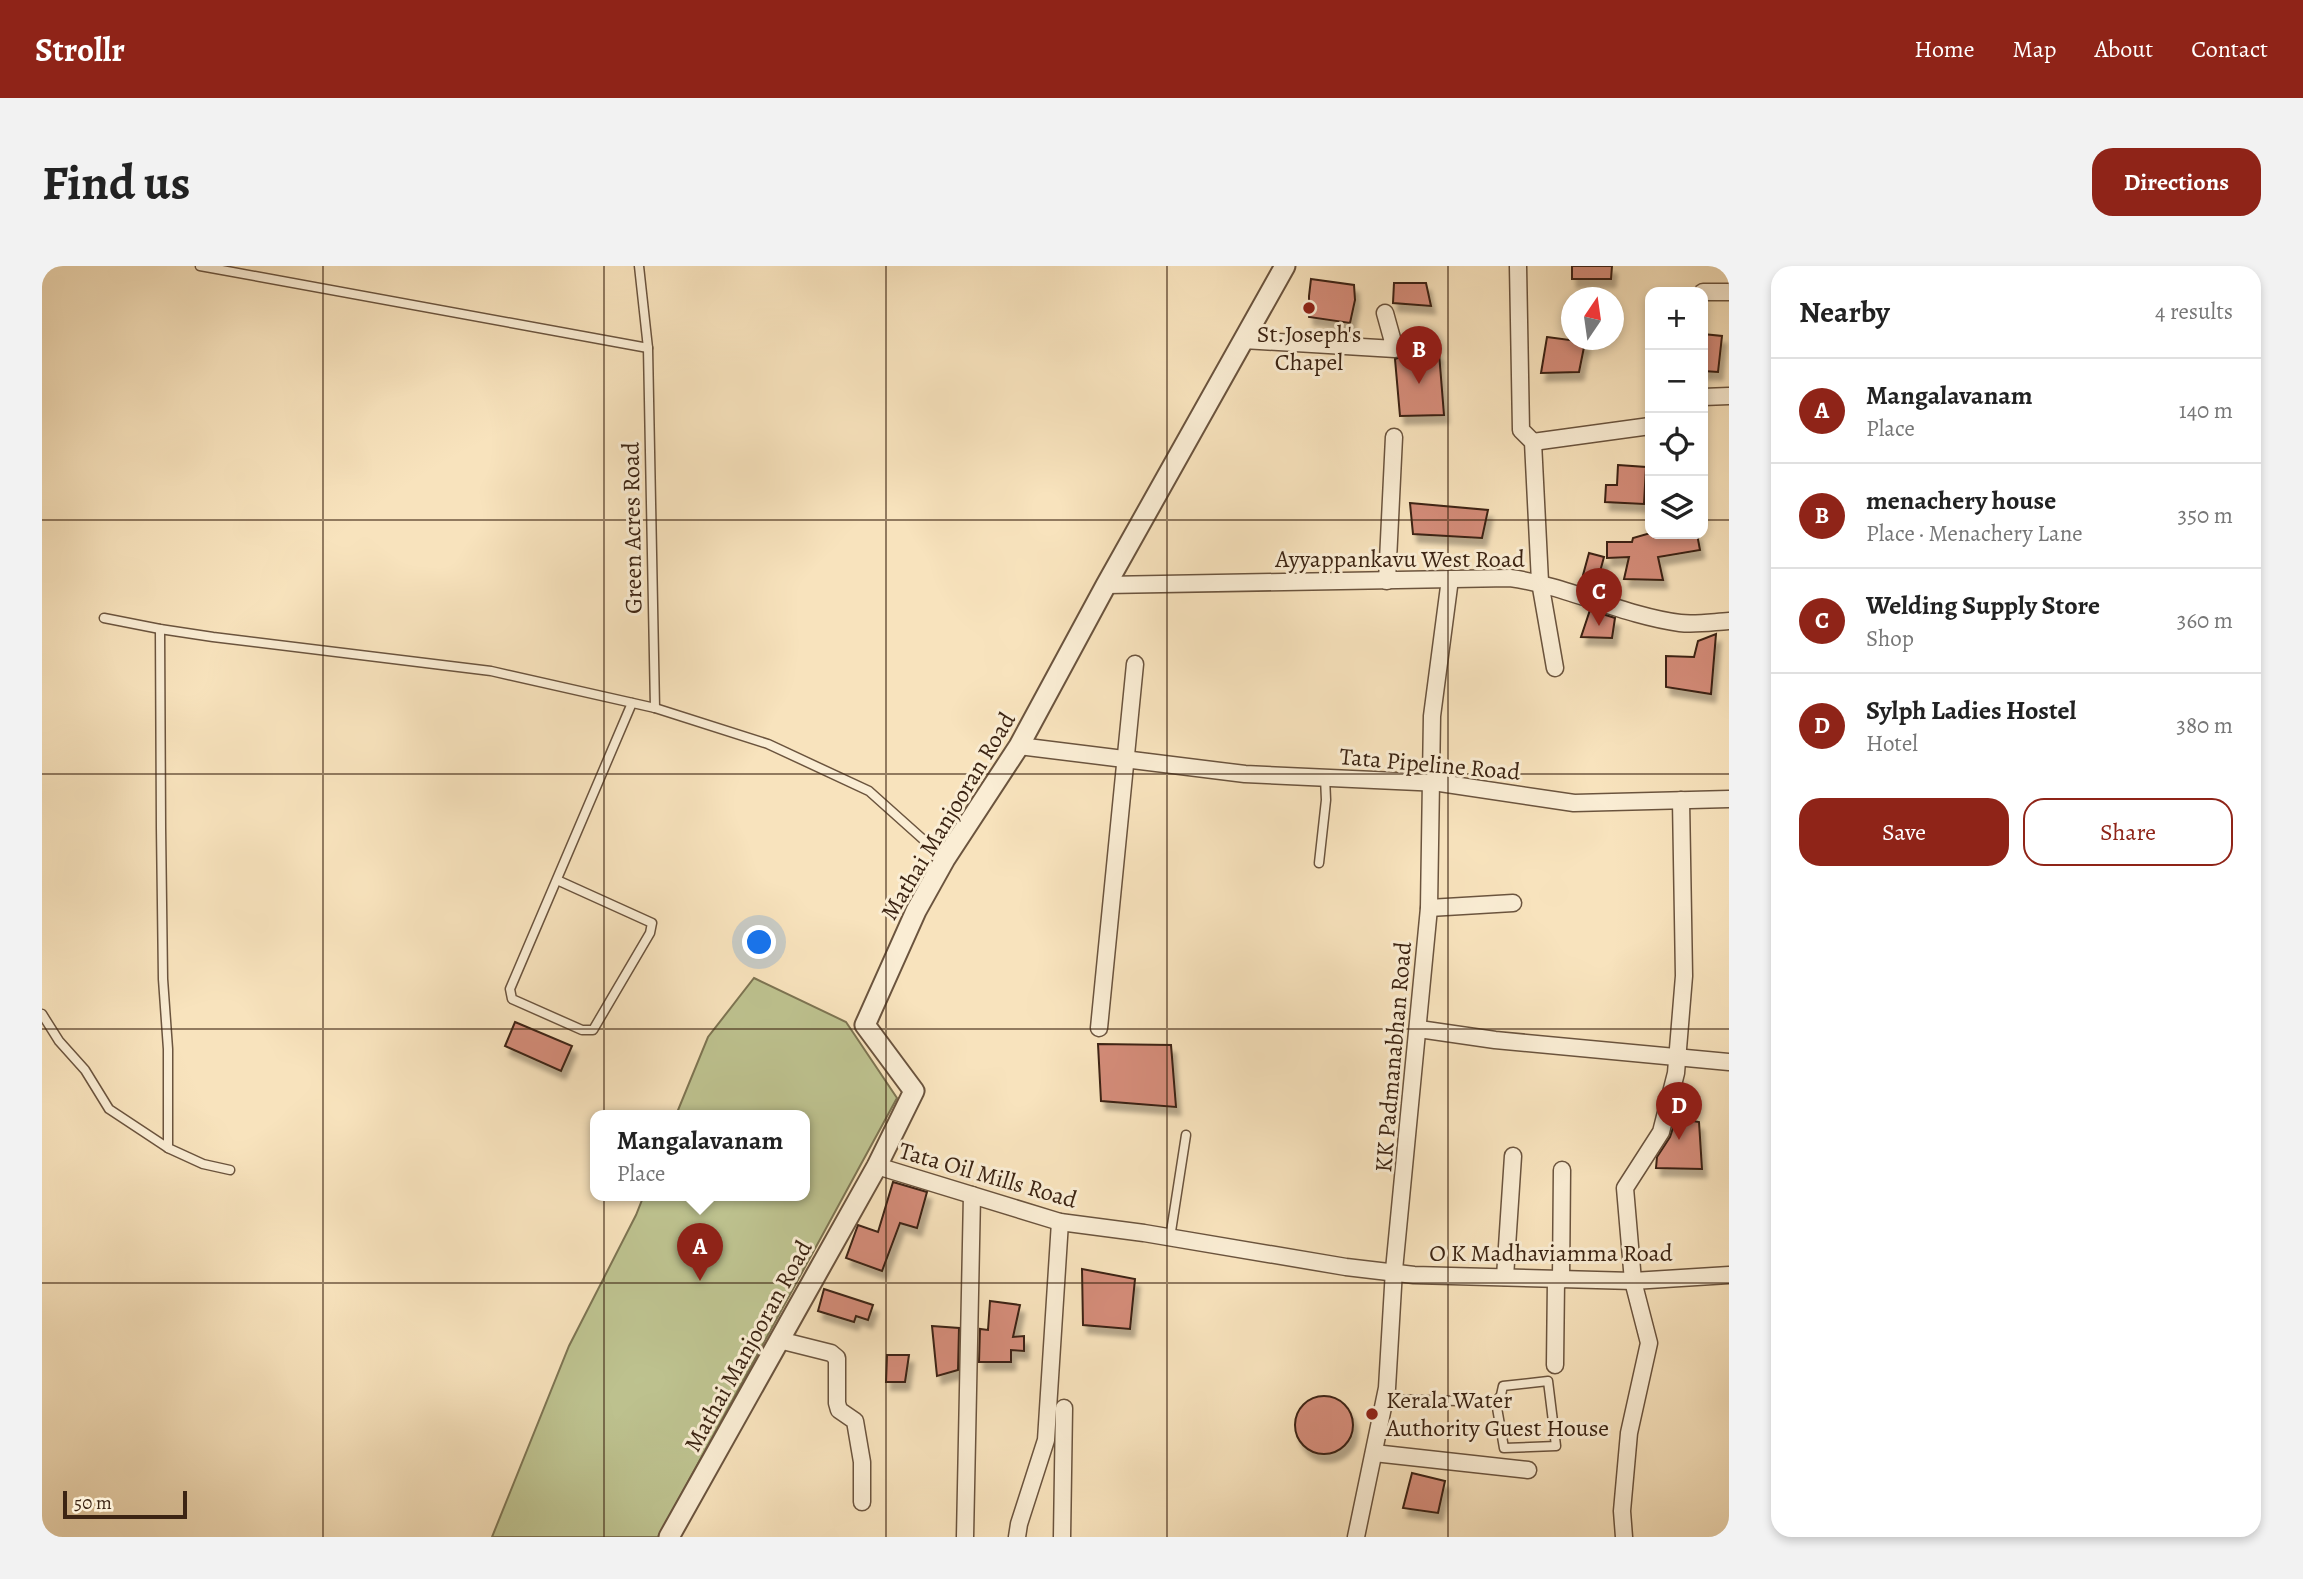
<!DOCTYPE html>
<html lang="en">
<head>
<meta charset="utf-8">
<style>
  :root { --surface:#fff; --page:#f2f2f2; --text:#222; --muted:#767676; --line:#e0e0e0; --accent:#8f2418 }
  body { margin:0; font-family:Alegreya,serif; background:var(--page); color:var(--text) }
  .controls { position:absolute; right:21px; top:21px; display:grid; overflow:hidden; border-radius:14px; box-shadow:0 4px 10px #0003 }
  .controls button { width:63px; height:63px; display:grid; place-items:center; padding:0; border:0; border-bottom:2px solid var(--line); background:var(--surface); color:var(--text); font:35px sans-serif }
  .compass { position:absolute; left:1519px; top:21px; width:63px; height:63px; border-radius:50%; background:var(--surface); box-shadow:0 4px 10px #0003; rotate:13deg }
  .scale { position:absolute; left:21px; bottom:18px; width:124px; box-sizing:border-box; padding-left:7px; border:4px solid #3c2413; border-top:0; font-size:19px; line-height:24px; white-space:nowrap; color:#3c2413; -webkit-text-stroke:5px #faedd4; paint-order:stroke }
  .you { position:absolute; left:718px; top:677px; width:24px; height:24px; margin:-18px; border:5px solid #fff; border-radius:50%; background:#1a73e8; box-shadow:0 0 0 10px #1a73e833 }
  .badge { display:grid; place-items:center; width:46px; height:46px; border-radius:50%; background:var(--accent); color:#fff; font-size:23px; font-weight:700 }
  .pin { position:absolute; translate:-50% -58px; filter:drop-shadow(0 2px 4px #0008) }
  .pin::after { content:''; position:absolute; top:37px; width:24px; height:21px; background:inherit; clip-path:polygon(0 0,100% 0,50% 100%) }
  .popup { position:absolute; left:548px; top:844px; width:220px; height:91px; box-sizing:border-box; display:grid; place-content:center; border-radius:14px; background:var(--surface); filter:drop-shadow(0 2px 5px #0005); font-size:23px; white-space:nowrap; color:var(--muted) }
  .popup b { font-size:26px; color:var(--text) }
  .popup::after { content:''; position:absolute; left:50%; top:100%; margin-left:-14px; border:14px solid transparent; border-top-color:var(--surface) }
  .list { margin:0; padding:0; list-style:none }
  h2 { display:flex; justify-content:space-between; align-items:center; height:91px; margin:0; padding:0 28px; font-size:30px }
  h2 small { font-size:23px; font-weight:400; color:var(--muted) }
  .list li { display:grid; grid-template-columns:46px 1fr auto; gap:21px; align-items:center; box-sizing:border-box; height:105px; padding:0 28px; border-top:2px solid var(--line) }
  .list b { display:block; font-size:26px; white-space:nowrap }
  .list p { margin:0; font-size:23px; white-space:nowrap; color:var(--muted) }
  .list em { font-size:23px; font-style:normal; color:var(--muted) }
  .actions { display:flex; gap:14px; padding:21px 28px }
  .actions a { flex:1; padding:16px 0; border:2px solid var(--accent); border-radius:21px; text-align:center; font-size:24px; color:var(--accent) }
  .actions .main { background:var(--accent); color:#fff }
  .icon { flex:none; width:38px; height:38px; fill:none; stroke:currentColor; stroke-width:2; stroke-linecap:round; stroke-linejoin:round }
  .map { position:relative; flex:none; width:1687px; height:1271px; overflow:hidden; border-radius:21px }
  header { display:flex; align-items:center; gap:42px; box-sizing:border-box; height:98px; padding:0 35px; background:var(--accent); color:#fff }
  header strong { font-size:33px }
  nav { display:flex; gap:38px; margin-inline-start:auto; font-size:24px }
  .intro { display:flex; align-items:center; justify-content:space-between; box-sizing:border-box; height:168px; padding:0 42px }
  h1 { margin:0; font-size:49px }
  .button { padding:18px 32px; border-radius:21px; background:var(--accent); color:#fff; font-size:24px; font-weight:700 }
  main { display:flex; gap:42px; padding:0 42px }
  aside { flex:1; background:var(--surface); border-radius:21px; box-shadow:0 4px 10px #0003 }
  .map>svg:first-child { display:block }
</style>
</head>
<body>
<header>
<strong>Strollr</strong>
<nav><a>Home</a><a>Map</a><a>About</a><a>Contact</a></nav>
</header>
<div class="intro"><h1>Find us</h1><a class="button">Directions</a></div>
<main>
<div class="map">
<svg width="1687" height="1271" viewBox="0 0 1687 1271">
  <defs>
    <filter id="shadow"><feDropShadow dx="4.5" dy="8" stdDeviation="2" flood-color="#0004"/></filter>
  </defs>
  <rect width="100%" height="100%" fill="#f8e3bd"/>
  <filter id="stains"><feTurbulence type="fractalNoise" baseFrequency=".00286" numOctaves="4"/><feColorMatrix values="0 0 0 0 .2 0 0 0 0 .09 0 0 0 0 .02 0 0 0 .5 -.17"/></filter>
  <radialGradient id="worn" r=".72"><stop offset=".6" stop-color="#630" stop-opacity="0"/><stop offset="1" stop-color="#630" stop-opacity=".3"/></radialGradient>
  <!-- green -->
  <path fill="#bec390" stroke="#7d7452" stroke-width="2" d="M712 712 804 756 855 832 616 1271H450L527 1080 594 949 602 929H763V849H634L666 771Z"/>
  <!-- building -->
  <g fill="#d48c79" stroke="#3c2413" stroke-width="2" filter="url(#shadow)">
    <path d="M1530 0H1570L1569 13H1530Z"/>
    <path d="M1269 13 1312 19 1313 34 1308 57 1267 51V30Z"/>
    <path d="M1352 17H1384L1389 40 1351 37Z"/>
    <path d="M1661 68 1680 70 1676 106 1661 105Z"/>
    <path d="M1505 71 1543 76 1537 106 1499 107Z"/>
    <path d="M1363 84 1397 87 1402 149 1358 150 1353 93 1361 90Z"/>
    <path d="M1576 199 1604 201 1602 238 1563 236 1564 219H1575Z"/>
    <path d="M1368 237 1446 244 1440 272 1371 268Z"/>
    <path d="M1605 268H1655L1658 284 1616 291 1621 314 1582 313 1587 291 1565 292V276H1590L1591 272Z"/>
    <path d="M1547 287 1562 291 1556 313 1541 309Z"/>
    <path d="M1548 344 1573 352 1570 372 1539 371Z"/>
    <path d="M1674 368 1669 428 1624 421V390L1652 391 1656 375Z"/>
    <path d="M473 756 530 780 519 805 463 780Z"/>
    <path d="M1056 778 1129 779 1134 841 1059 835Z"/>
    <path d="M1645 854 1657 856 1660 903 1614 902 1615 891 1628 871 1632 859 1641 861Z"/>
    <path d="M851 916 885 926 875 962 858 957 840 1005 804 992 816 959 836 966Z"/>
    <path d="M1040 1003 1093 1013 1088 1063 1041 1059Z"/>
    <path d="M782 1023 831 1039 826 1054 814 1050 812 1056 776 1045Z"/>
    <path d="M948 1035 978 1039 971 1071 982 1070V1085L969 1084V1096H937L938 1063 946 1064Z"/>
    <path d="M890 1060 917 1062 916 1104 895 1110Z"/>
    <path d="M845 1089H867L863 1116H844Z"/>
    <circle cx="1282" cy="1159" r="29"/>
    <path d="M1370 1207 1403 1215 1396 1247 1361 1242Z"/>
  </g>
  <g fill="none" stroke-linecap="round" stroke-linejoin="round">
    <!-- service casing -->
    <g stroke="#6b543e" stroke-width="11">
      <g id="service">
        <path d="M158 0 606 82"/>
        <path d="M597 0 606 82 613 442"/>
        <path d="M62 352 118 363 171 371 449 405 613 442 726 478 827 525 903 593"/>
        <path d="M118 363 119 562 121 713 126 783V882L161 898 188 904"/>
        <path d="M1277 597 1284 534 1283 511"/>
        <path d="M515 614 610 657 608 667 551 764H540L470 733 468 723 590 437"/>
        <path d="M0 748 17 775 43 804 67 843 126 882"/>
        <path d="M1128 972 1144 869"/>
        <path d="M1343 1133 1454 1136 1459 1129 1461 1120 1506 1115 1514 1180 1462 1182 1454 1136"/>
      </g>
    </g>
    <!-- minor casing -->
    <g stroke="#6b543e" stroke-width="19">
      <g id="minor">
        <path d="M1476 0 1479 164 1491 176 1498 316 1513 402"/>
        <path d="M1661 26H1687"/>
        <path d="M1201 74 1353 83 1343 47"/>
        <path d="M1661 131 1687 130"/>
        <path d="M1491 176 1608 160"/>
        <path d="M1345 315 1352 171"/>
        <path d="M1064 319 1468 312C1526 320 1579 349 1638 357 1653 359 1671 356 1687 355"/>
        <path d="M977 480 1203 508 1398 517 1532 537 1687 533"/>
        <path d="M1387 642 1471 637"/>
        <path d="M1057 762 1093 398"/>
        <path d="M1377 763 1453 774 1687 796"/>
        <path d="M835 900 1018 956 1102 967 1304 1001 1372 1009 1591 1015 1687 1009"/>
        <path d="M1463 1011 1471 890"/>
        <path d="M1519 1014 1520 904"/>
        <path d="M737 1074 789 1087 795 1092V1137L797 1144 813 1155 820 1196V1236"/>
        <path d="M1513 1099 1514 1014"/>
        <path d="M1332 1187 1486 1204"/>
        <path d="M923 1271 930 929"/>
        <path d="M975 1271 977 1258 1004 1174 1018 956"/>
        <path d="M1020 1271 1022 1142"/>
        <path d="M1314 1271 1345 1122 1352 1004 1387 642 1390 450 1408 313"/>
        <path d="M1582 1271 1580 1245 1587 1167 1607 1077 1591 1015 1583 922 1619 866 1634 807 1642 710 1639 534"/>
      </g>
    </g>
    <!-- tertiary casing -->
    <g stroke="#6b543e" stroke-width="23">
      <path id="tertiary" d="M627 1271 835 900 872 825 823 759 874 645 903 593 977 480 1064 319 1243 0"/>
    </g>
    <!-- service -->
    <use href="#service" stroke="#faedd4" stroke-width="8"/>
    <!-- minor -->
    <use href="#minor" stroke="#faedd4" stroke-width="16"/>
    <!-- tertiary -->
    <use href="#tertiary" stroke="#faedd4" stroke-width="19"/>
  </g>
  <!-- grid -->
  <path fill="none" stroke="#3c2413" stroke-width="2" stroke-opacity="0.55" d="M281 0V1271M562 0V1271M844 0V1271M1125 0V1271M1406 0V1271M0 254H1608M1661 254H1687M0 508H1687M0 763H1687M0 1017H1687"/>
  <!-- markers -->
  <g fill="#8f2418" stroke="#faedd4" stroke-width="2.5">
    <circle cx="1267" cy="42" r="7"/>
    <circle cx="1330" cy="1148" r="7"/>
  </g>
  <g text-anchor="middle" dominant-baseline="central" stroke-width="6" stroke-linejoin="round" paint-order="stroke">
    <!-- poi labels -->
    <g font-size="24" fill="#3c2413" stroke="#faedd4">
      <text x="1267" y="68">St.Joseph's<tspan x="1267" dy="28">Chapel</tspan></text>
      <text x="1344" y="1134" text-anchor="start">Kerala Water<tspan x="1344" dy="28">Authority Guest House</tspan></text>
    </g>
    <!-- street labels -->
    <g font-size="24" fill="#3c2413" stroke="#faedd4">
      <text transform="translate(590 262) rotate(-91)">Green Acres Road</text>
      <text x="1358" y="293">Ayyappankavu West Road</text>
      <text transform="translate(1388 498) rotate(5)">Tata Pipeline Road</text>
      <text transform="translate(906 550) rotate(-59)">Mathai Manjooran Road</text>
      <text transform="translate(1351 791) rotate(-85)">KK Padmanabhan Road</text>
      <text transform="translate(946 909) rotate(16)">Tata Oil Mills Road</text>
      <text x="1509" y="987">O K Madhaviamma Road</text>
      <text transform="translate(706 1080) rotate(-61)">Mathai Manjooran Road</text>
    </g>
  </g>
  <rect width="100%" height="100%" filter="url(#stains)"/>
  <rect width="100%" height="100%" fill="url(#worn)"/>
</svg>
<div class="controls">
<button>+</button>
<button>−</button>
<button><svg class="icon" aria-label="locate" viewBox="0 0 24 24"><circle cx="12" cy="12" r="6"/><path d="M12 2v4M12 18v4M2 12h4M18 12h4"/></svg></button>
<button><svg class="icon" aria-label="layers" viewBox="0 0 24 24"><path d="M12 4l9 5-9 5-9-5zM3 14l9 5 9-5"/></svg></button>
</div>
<svg class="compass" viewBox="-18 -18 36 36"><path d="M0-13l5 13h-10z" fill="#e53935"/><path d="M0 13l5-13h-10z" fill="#767676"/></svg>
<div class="scale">50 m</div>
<div class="you"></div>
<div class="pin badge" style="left:658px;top:1015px">A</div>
<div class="popup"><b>Mangalavanam</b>Place</div>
<div class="pin badge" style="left:1377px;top:118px">B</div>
<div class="pin badge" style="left:1557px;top:360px">C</div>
<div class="pin badge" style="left:1637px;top:874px">D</div>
</div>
<aside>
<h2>Nearby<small>4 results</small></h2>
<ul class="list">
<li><span class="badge">A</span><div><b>Mangalavanam</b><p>Place</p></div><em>140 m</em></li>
<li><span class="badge">B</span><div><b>menachery house</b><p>Place · Menachery Lane</p></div><em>350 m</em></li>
<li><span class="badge">C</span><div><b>Welding Supply Store</b><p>Shop</p></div><em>360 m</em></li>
<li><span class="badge">D</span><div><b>Sylph Ladies Hostel</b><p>Hotel</p></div><em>380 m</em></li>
</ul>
<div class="actions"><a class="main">Save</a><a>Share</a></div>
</aside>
</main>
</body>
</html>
